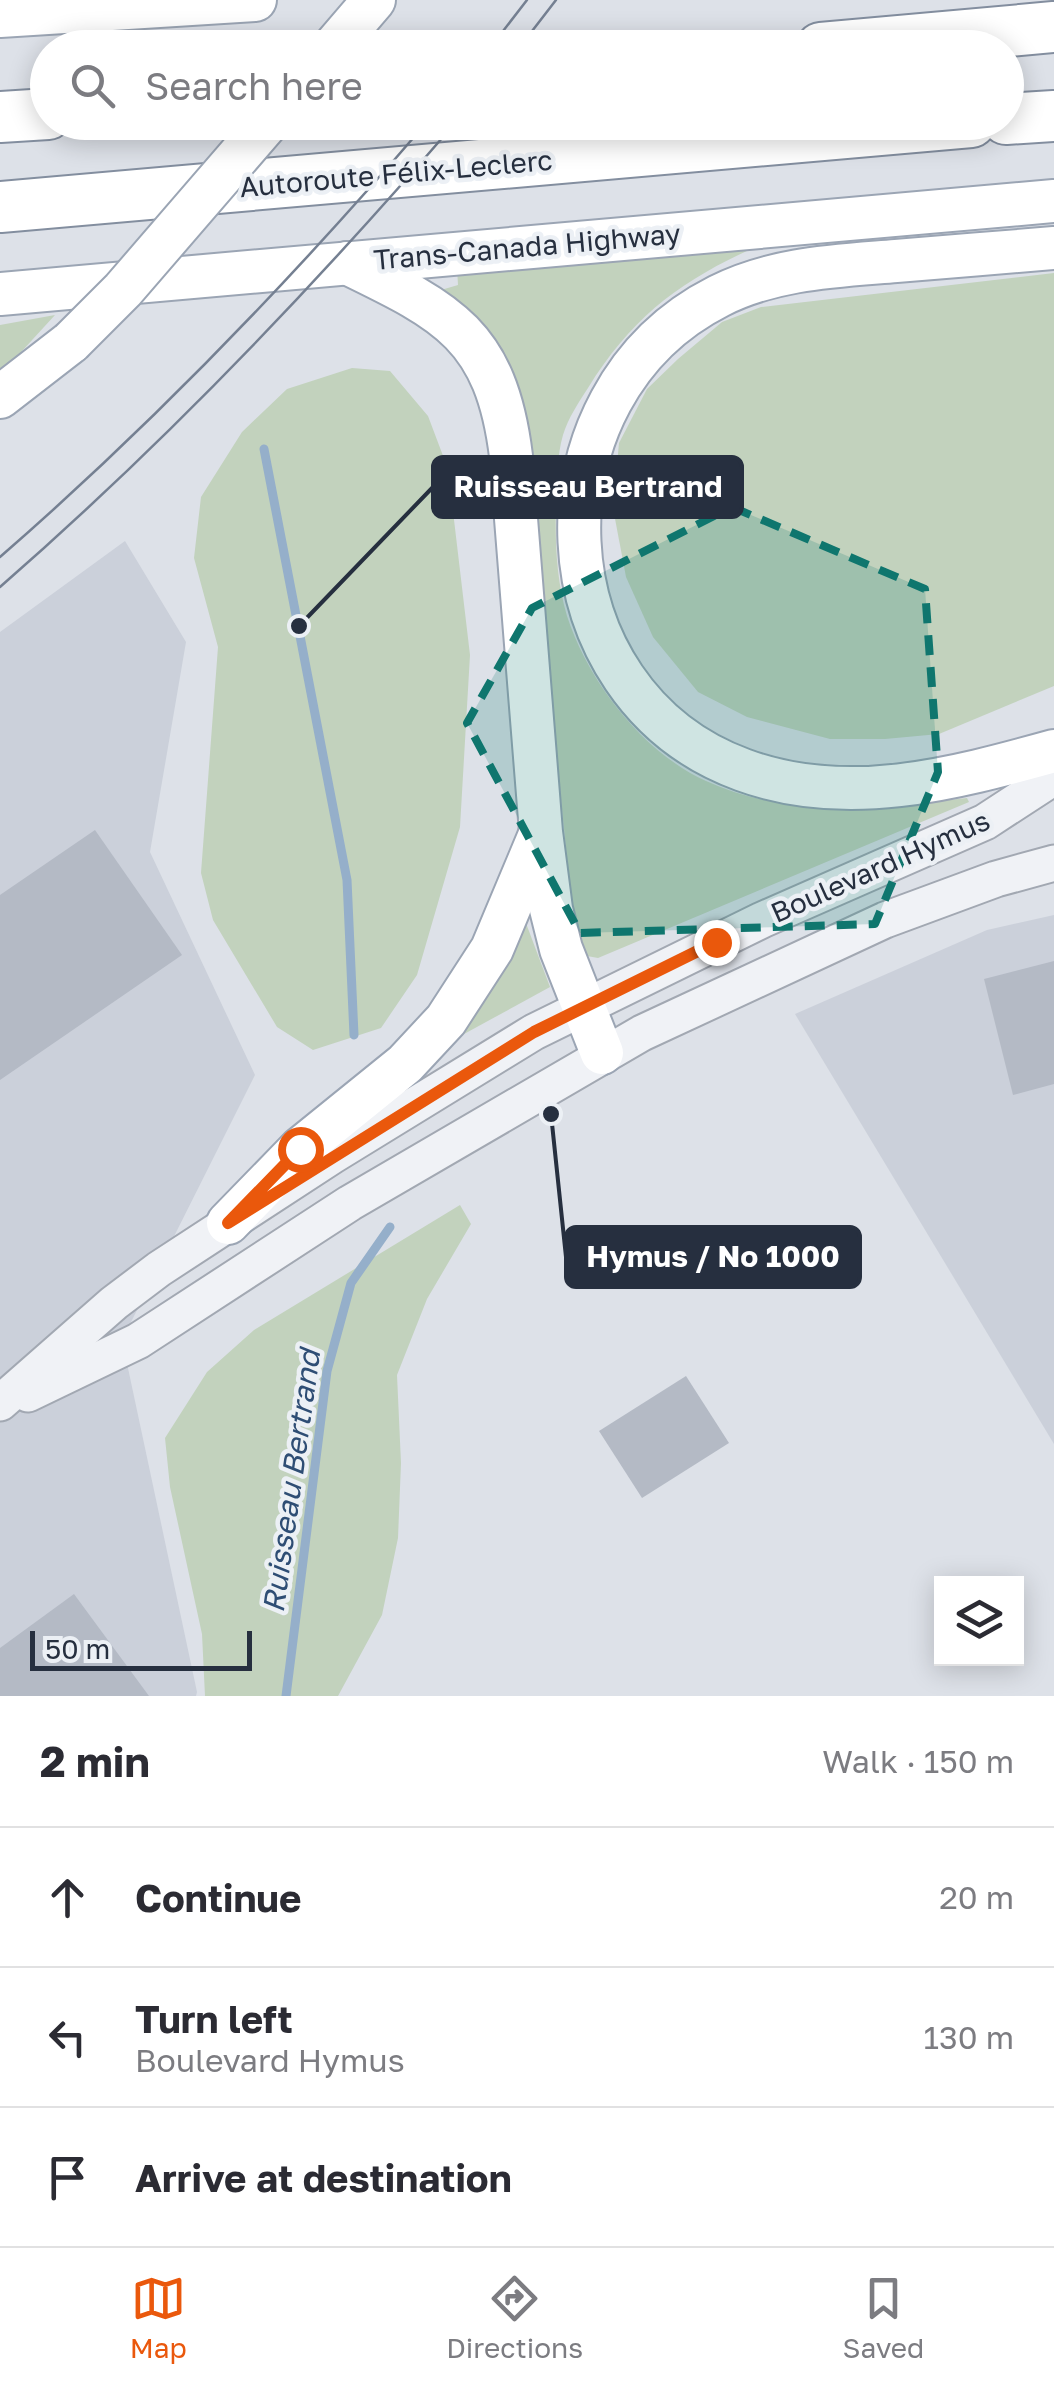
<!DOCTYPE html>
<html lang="en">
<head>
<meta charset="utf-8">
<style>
  :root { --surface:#fff; --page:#f2f2f3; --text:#2b2b33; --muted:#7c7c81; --line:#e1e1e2; --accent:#ea580c }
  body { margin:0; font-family:"Golos Text",sans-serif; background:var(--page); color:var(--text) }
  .controls { position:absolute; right:30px; bottom:30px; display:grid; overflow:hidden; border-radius:0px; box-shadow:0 5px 25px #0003 }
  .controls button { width:90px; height:90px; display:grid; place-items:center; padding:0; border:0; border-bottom:2px solid var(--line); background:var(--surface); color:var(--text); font:50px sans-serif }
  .scale { position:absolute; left:30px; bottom:25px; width:222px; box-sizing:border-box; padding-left:10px; border:5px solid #262f3f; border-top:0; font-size:28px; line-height:35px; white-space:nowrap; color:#262f3f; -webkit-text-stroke:8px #ecf0f5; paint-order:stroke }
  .stop { position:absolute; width:30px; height:30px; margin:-22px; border:8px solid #ea580c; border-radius:50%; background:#fff }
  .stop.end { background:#ea580c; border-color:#fff; box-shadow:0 2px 10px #0008 }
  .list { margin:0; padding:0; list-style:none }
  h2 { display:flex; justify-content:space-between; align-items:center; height:130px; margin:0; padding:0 40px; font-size:42px }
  h2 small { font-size:32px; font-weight:400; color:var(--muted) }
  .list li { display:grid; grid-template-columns:65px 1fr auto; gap:30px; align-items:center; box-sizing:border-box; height:140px; padding:0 40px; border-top:2px solid var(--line) }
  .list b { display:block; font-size:38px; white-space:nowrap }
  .list p { margin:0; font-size:32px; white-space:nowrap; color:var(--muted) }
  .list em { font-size:32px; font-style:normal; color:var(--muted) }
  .icon { flex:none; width:55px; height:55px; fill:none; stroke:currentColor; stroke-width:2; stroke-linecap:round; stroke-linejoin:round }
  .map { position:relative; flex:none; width:1054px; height:1696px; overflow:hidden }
  .search { position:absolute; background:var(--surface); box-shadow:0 5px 25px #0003; left:30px; right:30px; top:30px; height:110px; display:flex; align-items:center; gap:25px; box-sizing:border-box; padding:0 35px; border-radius:55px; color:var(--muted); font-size:38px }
  .sheet { height:550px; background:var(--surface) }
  nav { display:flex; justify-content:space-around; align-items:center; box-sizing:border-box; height:140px; border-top:2px solid var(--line); background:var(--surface); font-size:28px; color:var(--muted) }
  nav a { display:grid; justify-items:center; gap:5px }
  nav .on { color:var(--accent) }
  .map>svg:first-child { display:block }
</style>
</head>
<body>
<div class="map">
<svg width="1054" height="1696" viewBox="0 0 1054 1696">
  <rect width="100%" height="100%" fill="#dde1e8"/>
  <!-- built -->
  <g fill="#cbd0da">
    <path d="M125 541 186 642 150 852 255 1075 122 1340 197 1692 196 1696H0V632Z"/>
    <path d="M1054 915V1444L795 1014 987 930Z"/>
  </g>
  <!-- green -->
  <g fill="#c2d2bd">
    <path d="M760 245C683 279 633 315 588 388 579 402 568 418 563 435 557 455 557 482 556 503 555 540 556 579 567 616 588 681 642 752 706 781 790 819 878 808 967 798L969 802 598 958 587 956 574 927 524 435 441 290 458 285 457 268Z"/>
    <path d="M1054 273V686L939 734 885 739H830L747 717 698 692 653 637 626 577 613 508 619 443 647 389 678 359 722 322 761 307Z"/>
    <path d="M55 315 0 375V325Z"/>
    <path d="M352 368 390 371 428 416 448 469 470 655 460 827 417 975 381 1028 313 1050 277 1027 213 920 201 873 218 647 194 558 201 497 242 432 287 389Z"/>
    <path d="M521 910 550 987 433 1051Z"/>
    <path d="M460 1205 471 1224 427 1299 397 1375 401 1463 398 1538 382 1615 338 1696H205L202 1634 170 1487 165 1438 207 1372 254 1330Z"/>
  </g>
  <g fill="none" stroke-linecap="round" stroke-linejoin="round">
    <!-- stream -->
    <g stroke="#95afca" stroke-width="9">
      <path d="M264 449 347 880 354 1035"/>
      <path d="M286 1696 327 1371 351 1283 390 1227"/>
    </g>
  </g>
  <!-- building -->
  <g fill="#b4bac5">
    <path d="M95 830 182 955 0 1080V895Z"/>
    <path d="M1054 961V1084L1013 1095 984 979Z"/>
    <path d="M686 1376 729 1443 642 1498 599 1431Z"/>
    <path d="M74 1594 149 1696H0V1648Z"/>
  </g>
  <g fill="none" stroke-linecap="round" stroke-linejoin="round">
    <!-- tertiary casing -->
    <g stroke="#a2a8b2" stroke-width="39">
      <g id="tertiary">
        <path d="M28 1394 138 1341 350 1203 642 1033 885 920 996 879 1054 863"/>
        <path d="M0 1403 114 1303 159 1269 332 1156 534 1032 762 920 985 822 1054 777"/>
      </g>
    </g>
    <!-- primary casing -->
    <g stroke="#9ba5b4" stroke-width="46">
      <g id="primary">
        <path d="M0 16 255 0"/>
        <path d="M333 48 374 0"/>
        <path d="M1054 248C1001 252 949 257 896 261 836 266 774 268 719 296 523 395 535 694 743 770 846 808 953 779 1054 751"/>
        <path d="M347 263C448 312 496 335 511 456L541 832 551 909 561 949 602 1053"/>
        <path d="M0 294 1054 201"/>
        <path d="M0 397 71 342"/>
        <path d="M228 1223 300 1149 405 1064 446 1020 492 949 539 837"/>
      </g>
    </g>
    <!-- motorway casing -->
    <g stroke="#838e9f" stroke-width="54">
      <g id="motorway">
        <path d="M821 48 1054 27"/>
        <path d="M0 117 48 114"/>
        <path d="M1006 119 1054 116"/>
        <path d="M0 207 971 122"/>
      </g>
    </g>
    <!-- tertiary -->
    <use href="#tertiary" stroke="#f0f2f6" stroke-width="35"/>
    <!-- primary -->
    <use href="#primary" stroke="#fff" stroke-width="42"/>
    <!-- motorway -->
    <use href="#motorway" stroke="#fff" stroke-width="50"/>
    <!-- tram -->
    <g stroke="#758092" stroke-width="2.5">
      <path d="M490 48 527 0"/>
      <path d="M519 48 556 0"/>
      <path d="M0 557C153 424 295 276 427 122"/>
      <path d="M0 587C164 444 314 287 456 122"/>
    </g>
    <!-- primary-bridge casing -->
    <g stroke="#9ba5b4" stroke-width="46" stroke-linecap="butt">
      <path id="primary-bridge" d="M71 342 123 290 268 122"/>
    </g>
    <!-- primary-bridge -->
    <use href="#primary-bridge" stroke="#fff" stroke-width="42"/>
  </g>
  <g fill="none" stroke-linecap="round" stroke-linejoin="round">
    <!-- route -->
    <path stroke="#ea580c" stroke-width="12" d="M300 1149 228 1223 534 1032 716 942"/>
  </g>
  <!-- marked area -->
  <path fill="#0f766e" fill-opacity="0.2" stroke="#0f766e" stroke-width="8" stroke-dasharray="20 12" stroke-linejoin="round" d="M732 507 925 589 938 772 875 924 580 933 467 723 532 608Z"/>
  <g text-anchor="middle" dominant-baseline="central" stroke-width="9" stroke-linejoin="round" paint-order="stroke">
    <!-- street labels -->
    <g font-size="28" fill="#262f3f" stroke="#ecf0f5">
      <text transform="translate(396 173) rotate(-5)">Autoroute Félix-Leclerc</text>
      <text transform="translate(527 246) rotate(-5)">Trans-Canada Highway</text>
      <text transform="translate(880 866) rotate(-24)">Boulevard Hymus</text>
    </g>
    <!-- water labels -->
    <g font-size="30" font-style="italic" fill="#2e4d74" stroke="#ecf0f5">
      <text transform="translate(291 1481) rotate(-82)">Ruisseau Bertrand</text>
    </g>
  </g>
  <!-- callouts -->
  <path fill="none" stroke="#262f3f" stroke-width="4" d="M299 626L433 487M551 1114L566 1257"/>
  <g fill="#262f3f" stroke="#ecf0f5" stroke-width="4">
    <circle cx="299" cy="626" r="10"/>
    <circle cx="551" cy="1114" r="10"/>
  </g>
  <g fill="#262f3f" stroke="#262f3f" stroke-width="4">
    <rect x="433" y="457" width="309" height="60" rx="10"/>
    <rect x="566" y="1227" width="294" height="60" rx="10"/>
  </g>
  <g font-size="30" text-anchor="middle" font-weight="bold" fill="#fff">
    <text x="588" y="497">Ruisseau Bertrand</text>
    <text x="713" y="1267">Hymus / No 1000</text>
  </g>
</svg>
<div class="controls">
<button><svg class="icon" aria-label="layers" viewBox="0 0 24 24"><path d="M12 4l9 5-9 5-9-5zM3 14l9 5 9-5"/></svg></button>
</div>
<div class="scale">50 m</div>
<div class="stop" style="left:300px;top:1149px"></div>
<div class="stop end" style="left:716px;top:942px"></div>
<div class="search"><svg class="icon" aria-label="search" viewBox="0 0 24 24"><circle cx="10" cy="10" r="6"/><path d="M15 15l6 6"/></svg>Search here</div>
</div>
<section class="sheet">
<h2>2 min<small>Walk · 150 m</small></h2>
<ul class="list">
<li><svg class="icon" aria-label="ahead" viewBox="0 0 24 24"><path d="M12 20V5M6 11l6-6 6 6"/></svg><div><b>Continue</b></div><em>20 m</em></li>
<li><svg class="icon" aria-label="left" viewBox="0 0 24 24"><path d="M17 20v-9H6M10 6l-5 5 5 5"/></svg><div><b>Turn left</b><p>Boulevard Hymus</p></div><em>130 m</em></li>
<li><svg class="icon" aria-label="arrive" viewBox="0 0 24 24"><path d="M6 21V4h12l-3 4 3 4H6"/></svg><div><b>Arrive at destination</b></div></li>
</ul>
</section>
<nav>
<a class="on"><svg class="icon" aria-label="map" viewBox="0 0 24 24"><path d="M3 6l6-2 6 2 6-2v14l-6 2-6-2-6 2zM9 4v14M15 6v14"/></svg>Map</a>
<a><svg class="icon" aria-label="directions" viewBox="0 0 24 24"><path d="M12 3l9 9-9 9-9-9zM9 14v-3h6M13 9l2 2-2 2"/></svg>Directions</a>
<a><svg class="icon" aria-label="saved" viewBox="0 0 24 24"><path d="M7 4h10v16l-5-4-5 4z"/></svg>Saved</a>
</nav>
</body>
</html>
